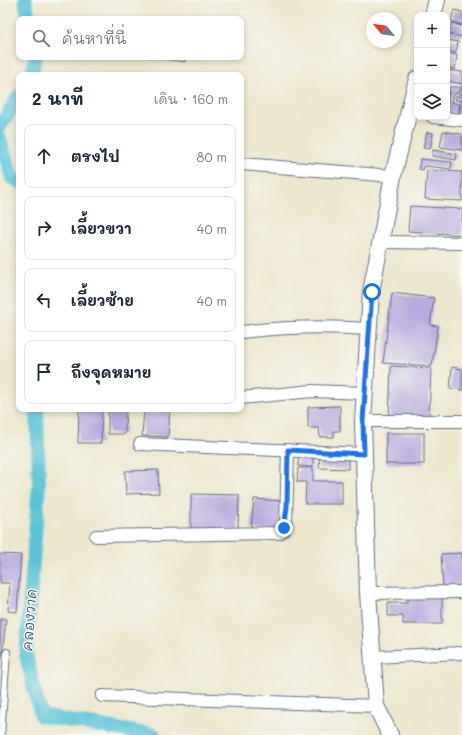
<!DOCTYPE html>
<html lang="th">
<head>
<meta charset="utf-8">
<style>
  :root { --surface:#fff; --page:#f6f6f7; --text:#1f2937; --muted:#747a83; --line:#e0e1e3 }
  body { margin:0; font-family:Mali,"Playpen Sans Thai",sans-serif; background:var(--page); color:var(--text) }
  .controls { position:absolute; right:12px; top:12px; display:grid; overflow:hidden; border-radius:8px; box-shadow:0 2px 6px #0003 }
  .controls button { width:36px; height:36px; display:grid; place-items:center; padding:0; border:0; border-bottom:1px solid var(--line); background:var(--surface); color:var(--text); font:20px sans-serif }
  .compass { position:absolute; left:366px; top:12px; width:36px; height:36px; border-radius:50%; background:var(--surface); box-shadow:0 2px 6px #0003; rotate:299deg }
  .stop { position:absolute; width:12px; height:12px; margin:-9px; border:3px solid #1a73e8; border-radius:50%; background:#fff }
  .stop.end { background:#1a73e8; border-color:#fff; box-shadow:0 1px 4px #0008 }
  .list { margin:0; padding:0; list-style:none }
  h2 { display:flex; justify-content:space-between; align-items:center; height:52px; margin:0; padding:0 16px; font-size:17px }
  h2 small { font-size:13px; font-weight:400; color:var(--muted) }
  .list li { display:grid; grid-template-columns:26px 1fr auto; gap:12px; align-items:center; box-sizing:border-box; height:64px; margin:0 8px 8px; padding:0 8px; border:1px solid var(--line); border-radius:8px }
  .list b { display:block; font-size:15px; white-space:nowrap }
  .list em { font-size:13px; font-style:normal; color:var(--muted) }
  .icon { flex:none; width:22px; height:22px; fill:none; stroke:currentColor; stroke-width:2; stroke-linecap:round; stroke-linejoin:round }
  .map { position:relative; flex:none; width:462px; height:735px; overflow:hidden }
  .search { position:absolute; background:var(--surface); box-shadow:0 2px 6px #0003; left:16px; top:16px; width:228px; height:44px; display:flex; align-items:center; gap:10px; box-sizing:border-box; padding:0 14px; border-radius:8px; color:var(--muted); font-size:15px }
  .panel { position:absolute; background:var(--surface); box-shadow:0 2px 6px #0003; left:16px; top:72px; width:228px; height:340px; border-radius:8px }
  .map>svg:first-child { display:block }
</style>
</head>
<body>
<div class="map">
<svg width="462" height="735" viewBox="0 0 462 735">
  <rect width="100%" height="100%" fill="#f6f6f2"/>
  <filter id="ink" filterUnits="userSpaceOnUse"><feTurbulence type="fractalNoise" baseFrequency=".025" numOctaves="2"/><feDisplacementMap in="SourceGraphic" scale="8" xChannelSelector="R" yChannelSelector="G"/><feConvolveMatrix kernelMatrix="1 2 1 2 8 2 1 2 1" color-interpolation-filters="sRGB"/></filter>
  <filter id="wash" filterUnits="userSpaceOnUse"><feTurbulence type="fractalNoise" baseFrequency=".012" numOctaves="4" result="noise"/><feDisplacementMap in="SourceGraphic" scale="16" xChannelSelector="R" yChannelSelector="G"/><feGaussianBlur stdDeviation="0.9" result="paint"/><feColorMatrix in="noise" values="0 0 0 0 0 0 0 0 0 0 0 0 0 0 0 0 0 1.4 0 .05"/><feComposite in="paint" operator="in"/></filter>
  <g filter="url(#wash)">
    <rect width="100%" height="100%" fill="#ece7cd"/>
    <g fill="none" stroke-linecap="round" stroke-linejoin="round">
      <!-- canal -->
      <g stroke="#59c3d5" stroke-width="14">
        <path d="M25 0 29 19"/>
        <path d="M31 75 36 57"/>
        <path d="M0 127 19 96"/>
        <path d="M0 138 12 178 19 182"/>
        <path d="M37 409 39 483 26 655 41 716 154 735"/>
      </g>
    </g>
    <g id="blocks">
      <!-- building -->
      <g fill="#b9abdd">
        <path d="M454 10 462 12V25L451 21Z"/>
        <path d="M452 23 462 26V37L449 34Z"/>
        <path d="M448 40 458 42 456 53 447 51Z"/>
        <path d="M447 53 457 55 455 69 447 68Z"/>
        <path d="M149 57H185V62Z"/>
        <path d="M447 70 462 72V84L447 81Z"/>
        <path d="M461 86H462V113H459L461 101 455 100V96H459Z"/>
        <path d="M449 87H459L458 93 453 94 451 102 459 104V113L447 112Z"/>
        <path d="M443 131 462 134V150L440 147Z"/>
        <path d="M427 132 433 133 430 149 423 148Z"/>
        <path d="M433 150 457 154 456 160 432 156Z"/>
        <path d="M420 159 452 162 451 169 425 166 423 170 419 169Z"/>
        <path d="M427 170 462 172V201L425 199Z"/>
        <path d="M410 206 462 209V235L408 231Z"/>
        <path d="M392 293 434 298 430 325 438 326 432 366 383 363Z"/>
        <path d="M391 366 431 368 429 419 389 417Z"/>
        <path d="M452 367 462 369V390L450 389Z"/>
        <path d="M340 406V431H334V437H320L319 428H308V407Z"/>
        <path d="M79 409H102L101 443H78Z"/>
        <path d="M144 409H170L168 437 142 436Z"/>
        <path d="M108 410H126L125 434H108Z"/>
        <rect x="386" y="433" width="38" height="31"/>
        <path d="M299 454H313V467L298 466Z"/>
        <path d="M320 454 348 455V469L319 468Z"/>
        <path d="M298 468H313V481H342V504H305L306 482H297Z"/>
        <path d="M158 470 159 493 126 494 125 471Z"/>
        <path d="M191 494 239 495 238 530 191 529Z"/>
        <path d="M254 499 283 501 281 531 251 529Z"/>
        <path d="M462 553V588L443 589 441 554Z"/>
        <path d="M0 554 21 555 17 612 8 611 10 583H0Z"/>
        <path d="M407 597H442V624H403V616H388V603H407Z"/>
        <path d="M0 619H6L2 656H0Z"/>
      </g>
    </g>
  </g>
  <g filter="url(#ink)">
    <use href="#blocks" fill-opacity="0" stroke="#646f85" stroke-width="1"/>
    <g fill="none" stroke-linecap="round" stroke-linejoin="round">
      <!-- service casing -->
      <g stroke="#646f85" stroke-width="8">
        <path id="service" d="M1 735 7 652"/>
      </g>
      <!-- minor casing -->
      <g stroke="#646f85" stroke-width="14">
        <g id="minor">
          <path d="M433 117 462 120"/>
          <path d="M241 164 393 176"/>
          <path d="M381 242 462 243"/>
          <path d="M241 332C284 327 325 326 368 329"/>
          <path d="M241 398 312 391 364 393"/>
          <path d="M363 421H462"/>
          <path d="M140 444 364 454"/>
          <path d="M96 536 279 533 284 528 286 522 288 450"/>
          <path d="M368 593 462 592"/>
          <path d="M372 657 462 653"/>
          <path d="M102 696 376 706"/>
        </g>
      </g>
      <!-- tertiary casing -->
      <g stroke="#646f85" stroke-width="18">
        <g id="tertiary">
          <path d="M433 15 437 0"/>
          <path d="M390 735 376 706 368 593 363 421 371 292 393 176 417 79"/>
        </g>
      </g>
      <!-- service -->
      <use href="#service" stroke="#fff" stroke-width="6"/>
      <!-- minor -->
      <use href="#minor" stroke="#fff" stroke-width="12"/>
      <!-- tertiary -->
      <use href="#tertiary" stroke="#fff" stroke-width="16"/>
    </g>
  </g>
  <g fill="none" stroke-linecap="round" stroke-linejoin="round" filter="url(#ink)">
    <!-- route -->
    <path stroke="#1a73e8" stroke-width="5" d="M284 528 287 507 288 450 364 454 363 421 372 292"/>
  </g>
  <g text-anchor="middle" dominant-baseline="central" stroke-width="3" stroke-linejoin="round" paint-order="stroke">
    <!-- water labels -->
    <g font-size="14" font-style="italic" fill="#2e5b82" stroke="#f6f6f2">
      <text transform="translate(29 620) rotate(-86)">คลองวาด</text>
    </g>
  </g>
</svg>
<div class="controls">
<button>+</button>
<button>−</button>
<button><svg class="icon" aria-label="layers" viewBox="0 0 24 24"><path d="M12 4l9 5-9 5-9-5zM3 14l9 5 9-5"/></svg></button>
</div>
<svg class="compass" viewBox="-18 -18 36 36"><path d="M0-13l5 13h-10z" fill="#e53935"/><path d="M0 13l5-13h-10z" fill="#747a83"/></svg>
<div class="stop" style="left:372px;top:292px"></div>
<div class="stop end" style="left:284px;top:528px"></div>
<div class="search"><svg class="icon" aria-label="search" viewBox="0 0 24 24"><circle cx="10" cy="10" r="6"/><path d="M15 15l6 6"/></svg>ค้นหาที่นี่</div>
<section class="panel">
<h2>2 นาที<small>เดิน · 160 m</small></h2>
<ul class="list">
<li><svg class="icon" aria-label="ahead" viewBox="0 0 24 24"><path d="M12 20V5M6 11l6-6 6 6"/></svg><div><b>ตรงไป</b></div><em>80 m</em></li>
<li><svg class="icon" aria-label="right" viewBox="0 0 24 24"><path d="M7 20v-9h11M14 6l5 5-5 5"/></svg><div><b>เลี้ยวขวา</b></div><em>40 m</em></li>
<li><svg class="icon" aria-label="left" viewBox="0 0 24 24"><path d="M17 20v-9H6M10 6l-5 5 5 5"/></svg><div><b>เลี้ยวซ้าย</b></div><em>40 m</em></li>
<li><svg class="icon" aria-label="arrive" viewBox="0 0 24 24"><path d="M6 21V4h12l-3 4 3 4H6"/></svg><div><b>ถึงจุดหมาย</b></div></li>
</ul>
</section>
</div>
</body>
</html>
